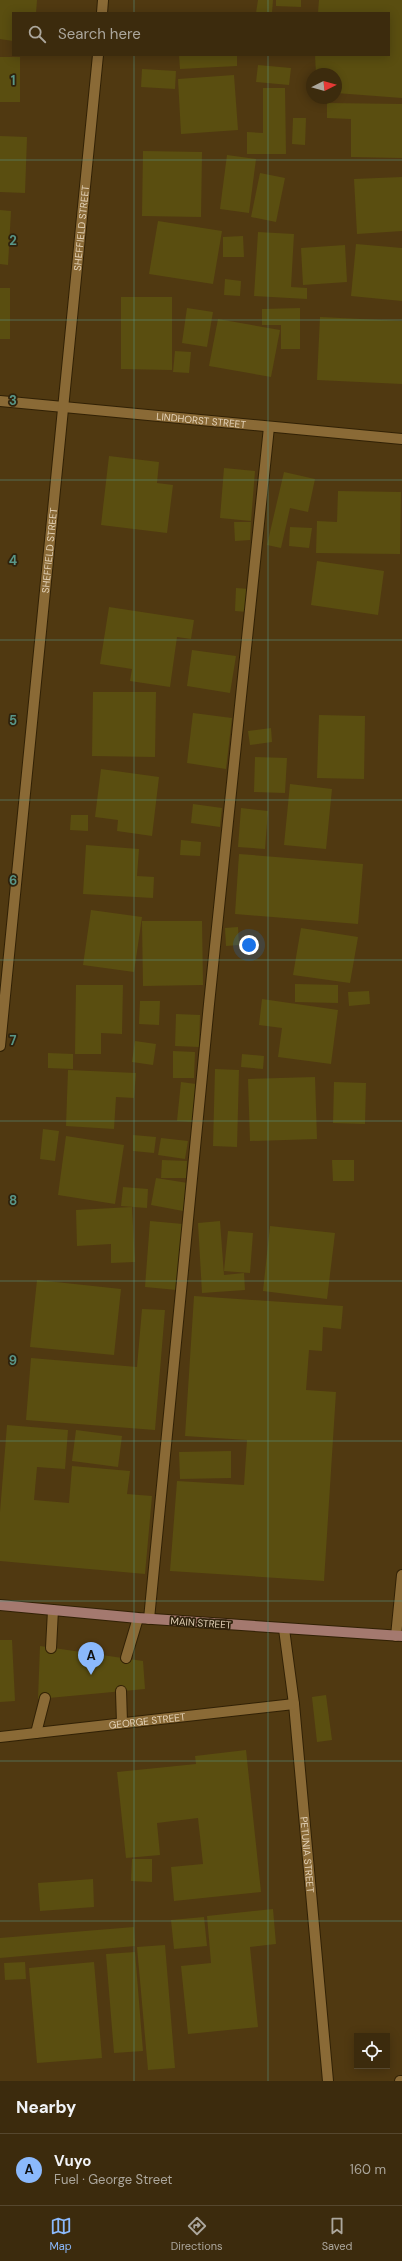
<!DOCTYPE html>
<html lang="en">
<head>
<meta charset="utf-8">
<style>
  :root { --surface:#3c2b0d; --page:#47371b; --text:#f1f3f6; --muted:#aca79d; --line:#55472e; --accent:#8bb9fc }
  body { margin:0; font-family:"DM Sans",sans-serif; background:var(--page); color:var(--text) }
  .controls { position:absolute; right:12px; bottom:12px; display:grid; overflow:hidden; border-radius:0px; box-shadow:0 2px 10px #0003 }
  .controls button { width:36px; height:36px; display:grid; place-items:center; padding:0; border:0; border-bottom:1px solid var(--line); background:var(--surface); color:var(--text); font:20px sans-serif }
  .compass { position:absolute; left:306px; top:68px; width:36px; height:36px; border-radius:50%; background:var(--surface); box-shadow:0 2px 10px #0003; rotate:84deg }
  .you { position:absolute; left:249px; top:945px; width:14px; height:14px; margin:-10px; border:3px solid #fff; border-radius:50%; background:#1a73e8; box-shadow:0 0 0 6px #1a73e833 }
  .badge { display:grid; place-items:center; width:26px; height:26px; border-radius:50%; background:var(--accent); color:#111; font-size:13px; font-weight:700 }
  .pin { position:absolute; translate:-50% -33px; filter:drop-shadow(0 1px 2px #0008) }
  .pin::after { content:''; position:absolute; top:21px; width:14px; height:12px; background:inherit; clip-path:polygon(0 0,100% 0,50% 100%) }
  .list { margin:0; padding:0; list-style:none }
  h2 { display:flex; justify-content:space-between; align-items:center; height:52px; margin:0; padding:0 16px; font-size:17px }
  h2 small { font-size:13px; font-weight:400; color:var(--muted) }
  .list li { display:grid; grid-template-columns:26px 1fr auto; gap:12px; align-items:center; box-sizing:border-box; height:72px; padding:0 16px; border-top:1px solid var(--line) }
  .list b { display:block; font-size:15px; white-space:nowrap }
  .list p { margin:0; font-size:13px; white-space:nowrap; color:var(--muted) }
  .list em { font-size:13px; font-style:normal; color:var(--muted) }
  .icon { flex:none; width:22px; height:22px; fill:none; stroke:currentColor; stroke-width:2; stroke-linecap:round; stroke-linejoin:round }
  .map { position:relative; flex:none; width:402px; height:2081px; overflow:hidden }
  .search { position:absolute; background:var(--surface); box-shadow:0 2px 10px #0003; left:12px; right:12px; top:12px; height:44px; display:flex; align-items:center; gap:10px; box-sizing:border-box; padding:0 14px; border-radius:0px; color:var(--muted); font-size:15px }
  .sheet { height:124px; background:var(--surface) }
  nav { display:flex; justify-content:space-around; align-items:center; box-sizing:border-box; height:56px; border-top:1px solid var(--line); background:var(--surface); font-size:11px; color:var(--muted) }
  nav a { display:grid; justify-items:center; gap:2px }
  nav .on { color:var(--accent) }
  .map>svg:first-child { display:block }
</style>
</head>
<body>
<div class="map">
<svg width="402" height="2081" viewBox="0 0 402 2081">
  <rect width="100%" height="100%" fill="#503911"/>
  <!-- building -->
  <g fill="#5a4e10">
    <path d="M0 0H37L36 13H13V41L0 39Z"/>
    <path d="M258 0H273L272 13H256Z"/>
    <path d="M276 0H301V7L276 6Z"/>
    <path d="M319 0H402V98L336 93V74H316L315 55H389V13H318Z"/>
    <path d="M179 55H237V66L180 69Z"/>
    <rect x="0" y="57" width="20" height="45"/>
    <path d="M258 65 291 68 289 85 256 82Z"/>
    <path d="M142 69 176 71 175 89 141 87Z"/>
    <path d="M234 75 238 130 181 134 178 79Z"/>
    <path d="M263 88H285L286 154H247V132L263 133Z"/>
    <path d="M327 103 402 104V158L351 157V119L327 118Z"/>
    <path d="M293 118H306L305 145 292 144Z"/>
    <path d="M0 136 27 137 25 193 0 192Z"/>
    <path d="M143 151 202 152 201 217 142 216Z"/>
    <path d="M227 155 256 159 249 213 220 209Z"/>
    <path d="M260 173 285 178 276 222 251 217Z"/>
    <path d="M402 177V231L357 234 354 179Z"/>
    <path d="M0 210 11 211 8 265 0 264Z"/>
    <path d="M158 221 222 231 213 284 149 274Z"/>
    <path d="M258 232 294 234 291 287 307 288V299L254 296Z"/>
    <path d="M243 236 244 257H223V237Z"/>
    <path d="M356 244 402 248V301L351 296Z"/>
    <path d="M345 245 347 282 303 285 301 248Z"/>
    <path d="M225 279 241 281 240 296 224 295Z"/>
    <rect x="0" y="288" width="10" height="51"/>
    <path d="M121 297H172V370L121 369Z"/>
    <path d="M187 308 213 312 207 347 182 343Z"/>
    <path d="M300 308V349H281V325H262V309Z"/>
    <path d="M320 317 402 321V384L317 380Z"/>
    <path d="M218 319 280 330 271 377 209 366Z"/>
    <path d="M175 351 191 352 189 373 173 372Z"/>
    <path d="M109 456 159 462 157 483 173 485 167 533 101 525Z"/>
    <path d="M224 468 255 471 251 521 220 518Z"/>
    <path d="M284 472 315 479 308 512 290 508 281 548 267 545Z"/>
    <path d="M338 491 401 492 400 554 316 553 317 521 337 522Z"/>
    <path d="M234 522H251L250 540 235 541Z"/>
    <path d="M290 527 312 528 309 548 289 546Z"/>
    <path d="M317 561 384 571 378 615 311 605Z"/>
    <path d="M236 588 249 589 248 612 235 611Z"/>
    <path d="M109 607 194 620 191 639 177 637 170 687 130 681 132 669 100 664Z"/>
    <path d="M192 650 236 656 230 693 187 686Z"/>
    <path d="M93 692H156L155 757 92 756Z"/>
    <path d="M193 713 232 718 226 769 187 763Z"/>
    <path d="M319 715 365 716 364 779 317 778Z"/>
    <path d="M271 728 272 742 250 745 248 731Z"/>
    <path d="M255 757 287 758 285 793 254 792Z"/>
    <path d="M101 769 159 777 152 836 117 831 118 820 95 817Z"/>
    <path d="M290 784 332 789 326 849 284 845Z"/>
    <path d="M193 804 222 808 220 827 191 823Z"/>
    <path d="M241 808 268 811 265 849 238 847Z"/>
    <path d="M71 815H88V831L70 830Z"/>
    <path d="M181 840 201 842 200 856 180 855Z"/>
    <path d="M86 845 139 849 137 876 154 877 153 898 83 894Z"/>
    <path d="M239 854 363 864 358 924 235 914Z"/>
    <path d="M91 910 142 917 134 972 83 965Z"/>
    <path d="M142 921H202L203 985 143 986Z"/>
    <path d="M238 927 239 945 226 946 225 928Z"/>
    <path d="M301 928 358 937 350 983 293 975Z"/>
    <path d="M295 984 338 985V1003L295 1002Z"/>
    <path d="M76 985H123L122 1034 101 1033V1054H75Z"/>
    <path d="M369 991 370 1004 349 1006 348 992Z"/>
    <path d="M262 999 338 1010 331 1064 278 1057 282 1028 259 1025Z"/>
    <path d="M140 1001H160L159 1025 139 1024Z"/>
    <path d="M176 1014 200 1015 199 1047 175 1046Z"/>
    <path d="M135 1041 156 1044 153 1065 132 1062Z"/>
    <path d="M173 1051 195 1052 194 1078H173Z"/>
    <path d="M48 1053 73 1054V1069L48 1068Z"/>
    <path d="M242 1054 264 1056 263 1069 241 1067Z"/>
    <path d="M215 1069 239 1070 237 1147 213 1146Z"/>
    <path d="M68 1070 136 1073 134 1098 116 1097 114 1129 66 1126Z"/>
    <path d="M315 1077 317 1139 250 1141 248 1079Z"/>
    <path d="M181 1082 196 1084 192 1122 177 1121Z"/>
    <path d="M334 1082 366 1083 365 1124 333 1123Z"/>
    <path d="M43 1129 59 1131 55 1161 40 1159Z"/>
    <path d="M133 1135 156 1137 154 1153 133 1151Z"/>
    <path d="M66 1136 124 1145 115 1204 58 1195Z"/>
    <path d="M161 1138 188 1141 185 1159 158 1155Z"/>
    <path d="M162 1160 187 1161 186 1178H161Z"/>
    <path d="M332 1160H354V1181H333Z"/>
    <path d="M156 1178 188 1183 183 1211 151 1205Z"/>
    <path d="M123 1187 148 1189 147 1208 121 1206Z"/>
    <path d="M132 1207 135 1262 111 1263V1244L77 1246 76 1210Z"/>
    <path d="M150 1221 183 1224 177 1290 145 1287Z"/>
    <path d="M220 1221 224 1275 244 1273 245 1290 202 1293 198 1223Z"/>
    <path d="M270 1226 335 1233 327 1299 263 1291Z"/>
    <path d="M228 1231 253 1233 250 1273 224 1271Z"/>
    <path d="M37 1280 121 1289 114 1355 30 1347Z"/>
    <path d="M194 1296 343 1306 341 1329 323 1327 322 1351 309 1350 306 1390 336 1392 324 1581 170 1571 177 1481 244 1485 247 1440 185 1436Z"/>
    <path d="M142 1309 165 1310 155 1430 26 1420 31 1358 137 1367Z"/>
    <path d="M7 1425 68 1430 65 1469 37 1467 34 1500 69 1503 72 1466 130 1471 127 1494 152 1496 145 1574 0 1561V1512Z"/>
    <path d="M76 1430 122 1436 118 1467 72 1461Z"/>
    <path d="M231 1451V1478L180 1479 179 1452Z"/>
    <path d="M0 1640H12L15 1701 0 1702Z"/>
    <path d="M40 1646 143 1661 145 1689 38 1699Z"/>
    <path d="M326 1695 332 1740 317 1742 312 1697Z"/>
    <path d="M246 1750 261 1892 174 1901 171 1867 203 1864 198 1818 157 1823 160 1855 126 1858 117 1772 196 1764 195 1756Z"/>
    <path d="M132 1859H152V1882L131 1881Z"/>
    <path d="M93 1879 94 1907 40 1911 38 1883Z"/>
    <path d="M273 1909 276 1944 250 1947 258 2027 188 2034 181 1966 211 1963 207 1916Z"/>
    <path d="M204 1917 207 1946 174 1949 171 1920Z"/>
    <path d="M134 1927 135 1946 0 1958V1938Z"/>
    <path d="M165 1945 175 2068 148 2070 137 1947Z"/>
    <path d="M135 1952 143 2051 114 2053 106 1954Z"/>
    <path d="M25 1962 26 1979 5 1980 4 1963Z"/>
    <path d="M94 1962 102 2058 37 2063 29 1968Z"/>
  </g>
  <g fill="none" stroke-linecap="round" stroke-linejoin="round">
    <!-- lane casing -->
    <g stroke="#312105" stroke-width="12">
      <g id="lane">
        <path d="M149 1619 209 1004 269 427"/>
        <path d="M51 1648 53 1610"/>
        <path d="M126 1658 138 1618"/>
        <path d="M121 1691 122 1723"/>
        <path d="M36 1733 45 1698"/>
      </g>
    </g>
    <!-- street casing -->
    <g stroke="#312105" stroke-width="12">
      <g id="street">
        <path d="M102 13 103 0"/>
        <path id="s1" d="M0 401 402 439"/>
        <path id="s2" d="M0 1046 98 55"/>
        <path id="s3" d="M284 1629 294 1704 328 2081"/>
        <path d="M396 1636 402 1575"/>
        <path id="s4" d="M0 1737 294 1704"/>
        <path d="M400 2081H402"/>
      </g>
    </g>
    <!-- secondary casing -->
    <g stroke="#312105" stroke-width="12">
      <path id="secondary" d="M0 1605 138 1618 402 1636"/>
    </g>
    <!-- lane -->
    <use href="#lane" stroke="#8a6a36" stroke-width="10"/>
    <!-- street -->
    <use href="#street" stroke="#8a6a36" stroke-width="10"/>
    <!-- secondary -->
    <use href="#secondary" stroke="#a4796f" stroke-width="10"/>
  </g>
  <!-- grid -->
  <path fill="none" stroke="#599688" stroke-width="1" stroke-opacity="0.55" d="M134 0V13M268 0V13M134 55V2081M268 55V2081M0 160H402M0 320H402M0 480H402M0 640H402M0 800H402M0 960H402M0 1121H402M0 1281H402M0 1441H402M0 1601H402M0 1761H402M0 1921H402"/>
  <g text-anchor="middle" dominant-baseline="central" stroke-width="3.5" stroke-linejoin="round" paint-order="stroke">
    <!-- street labels -->
    <g font-size="10" fill="#e3d2b8" stroke="#2f220c">
      <text stroke="none"><textPath href="#s2" startOffset="822">SHEFFIELD STREET</textPath></text>
      <text stroke="none"><textPath href="#s1" startOffset="202">LINDHORST STREET</textPath></text>
      <text stroke="none"><textPath href="#s2" startOffset="498">SHEFFIELD STREET</textPath></text>
      <text transform="translate(201 1623) rotate(4)">MAIN STREET</text>
      <text stroke="none"><textPath href="#s4" startOffset="148">GEORGE STREET</textPath></text>
      <text stroke="none"><textPath href="#s3" startOffset="227">PETUNIA STREET</textPath></text>
    </g>
  </g>
  <g font-size="13" text-anchor="middle" font-weight="bold" fill="#599688" stroke="#2f220c" stroke-width="3.5" stroke-linejoin="round" paint-order="stroke">
    <text x="13" y="85">1</text>
    <text x="13" y="245">2</text>
    <text x="13" y="405">3</text>
    <text x="13" y="565">4</text>
    <text x="13" y="725">5</text>
    <text x="13" y="885">6</text>
    <text x="13" y="1045">7</text>
    <text x="13" y="1205">8</text>
    <text x="13" y="1365">9</text>
  </g>
</svg>
<div class="controls">
<button><svg class="icon" aria-label="locate" viewBox="0 0 24 24"><circle cx="12" cy="12" r="6"/><path d="M12 2v4M12 18v4M2 12h4M18 12h4"/></svg></button>
</div>
<svg class="compass" viewBox="-18 -18 36 36"><path d="M0-13l5 13h-10z" fill="#e53935"/><path d="M0 13l5-13h-10z" fill="#aca79d"/></svg>
<div class="you"></div>
<div class="pin badge" style="left:91px;top:1675px">A</div>
<div class="search"><svg class="icon" aria-label="search" viewBox="0 0 24 24"><circle cx="10" cy="10" r="6"/><path d="M15 15l6 6"/></svg>Search here</div>
</div>
<section class="sheet">
<h2>Nearby<small></small></h2>
<ul class="list">
<li><span class="badge">A</span><div><b>Vuyo</b><p>Fuel · George Street</p></div><em>160 m</em></li>
</ul>
</section>
<nav>
<a class="on"><svg class="icon" aria-label="map" viewBox="0 0 24 24"><path d="M3 6l6-2 6 2 6-2v14l-6 2-6-2-6 2zM9 4v14M15 6v14"/></svg>Map</a>
<a><svg class="icon" aria-label="directions" viewBox="0 0 24 24"><path d="M12 3l9 9-9 9-9-9zM9 14v-3h6M13 9l2 2-2 2"/></svg>Directions</a>
<a><svg class="icon" aria-label="saved" viewBox="0 0 24 24"><path d="M7 4h10v16l-5-4-5 4z"/></svg>Saved</a>
</nav>
</body>
</html>
